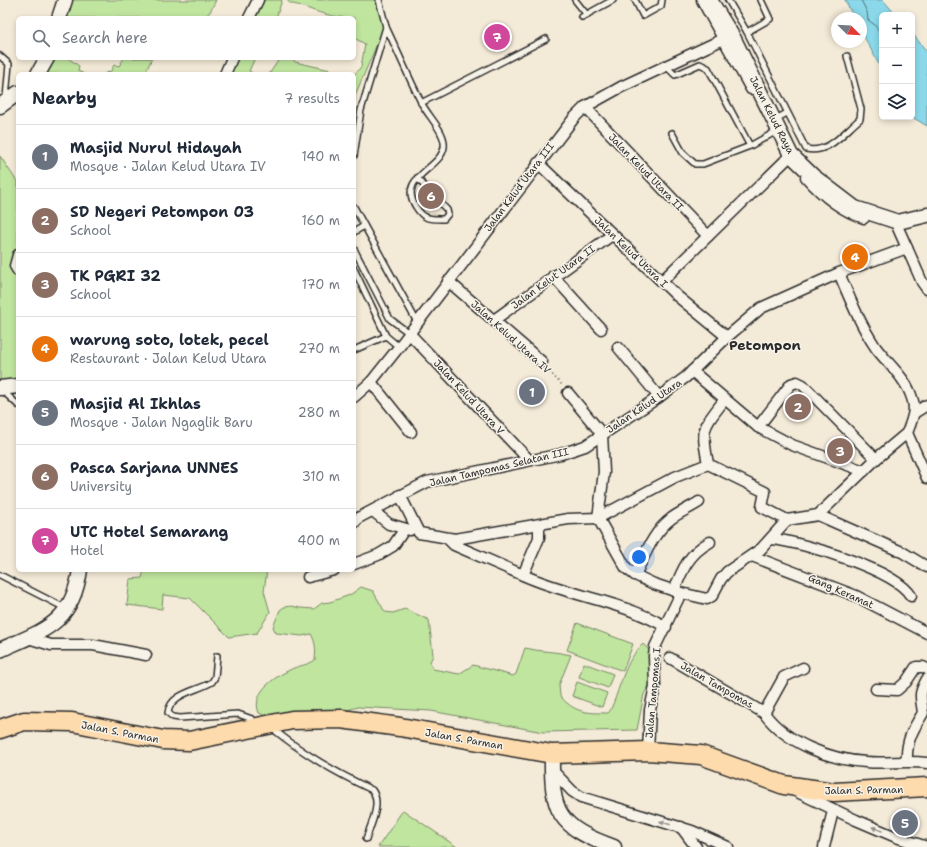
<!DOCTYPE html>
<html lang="en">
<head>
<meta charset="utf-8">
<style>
  :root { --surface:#fff; --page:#f2f2f3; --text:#1f2937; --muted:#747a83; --line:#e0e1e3; --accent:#d1495b }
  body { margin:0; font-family:"Shantell Sans",sans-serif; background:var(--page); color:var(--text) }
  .controls { position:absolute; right:12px; top:12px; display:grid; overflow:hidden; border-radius:6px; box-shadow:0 2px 6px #0003 }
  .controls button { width:36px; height:36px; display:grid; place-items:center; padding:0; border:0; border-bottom:1px solid var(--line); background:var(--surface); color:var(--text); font:20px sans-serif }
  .compass { position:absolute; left:831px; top:12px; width:36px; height:36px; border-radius:50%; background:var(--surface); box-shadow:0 2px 6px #0003; rotate:114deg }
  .you { position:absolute; left:639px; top:557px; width:14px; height:14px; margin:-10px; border:3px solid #fff; border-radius:50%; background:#1a73e8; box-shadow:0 0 0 6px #1a73e833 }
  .badge { display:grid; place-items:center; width:26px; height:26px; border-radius:50%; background:var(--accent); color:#fff; font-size:13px; font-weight:700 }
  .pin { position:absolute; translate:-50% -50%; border:2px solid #fff; box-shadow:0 1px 4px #0006 }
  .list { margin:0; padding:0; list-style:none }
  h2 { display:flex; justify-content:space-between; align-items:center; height:52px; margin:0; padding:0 16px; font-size:17px }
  h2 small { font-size:13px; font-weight:400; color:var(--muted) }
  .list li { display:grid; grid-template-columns:26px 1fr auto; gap:12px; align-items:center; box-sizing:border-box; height:64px; padding:0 16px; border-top:1px solid var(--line) }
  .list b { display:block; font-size:15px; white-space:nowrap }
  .list p { margin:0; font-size:13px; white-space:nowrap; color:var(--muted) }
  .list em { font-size:13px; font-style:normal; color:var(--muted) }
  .icon { flex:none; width:22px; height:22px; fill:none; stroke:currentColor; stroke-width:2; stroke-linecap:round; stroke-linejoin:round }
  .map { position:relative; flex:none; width:927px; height:847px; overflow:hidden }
  .search { position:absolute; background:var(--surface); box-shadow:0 2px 6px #0003; left:16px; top:16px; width:340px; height:44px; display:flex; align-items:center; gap:10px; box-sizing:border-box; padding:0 14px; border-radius:6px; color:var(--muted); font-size:15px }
  .panel { position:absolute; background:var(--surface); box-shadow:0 2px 6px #0003; left:16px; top:72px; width:340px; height:500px; border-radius:6px }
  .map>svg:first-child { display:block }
</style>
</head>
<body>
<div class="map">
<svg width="927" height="847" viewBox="0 0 927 847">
  <rect width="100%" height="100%" fill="#f4ead8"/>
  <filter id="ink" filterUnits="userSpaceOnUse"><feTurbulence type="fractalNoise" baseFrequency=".025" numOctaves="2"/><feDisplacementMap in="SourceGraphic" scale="8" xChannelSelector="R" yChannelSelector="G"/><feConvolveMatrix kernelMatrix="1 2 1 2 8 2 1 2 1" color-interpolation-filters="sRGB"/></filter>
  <g filter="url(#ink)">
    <!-- green -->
    <g fill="#c0e59f" stroke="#768865">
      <path d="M69 0H216L210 12 203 18H63Z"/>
      <path d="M258 0H282L276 18H251Z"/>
      <path d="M287 0H382L387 21 356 93 354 106V75L361 67 365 44 354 38V18C335 18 319 13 301 6 296 4 290 5 287 0Z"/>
      <path d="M49 58H68L79 66 78 71 84 74H44Z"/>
      <path d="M124 58H152L145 74H104L111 71 114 65 119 66Z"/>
      <path d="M234 58H255L249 71 254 74H227Z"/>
      <path d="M280 58H292L295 62 348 74H269Z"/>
      <path d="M0 156 18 183V247C9 254 15 264 18 273V378L0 382Z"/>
      <path d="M144 570H267L264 591 270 612 257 633 229 637 190 598 163 595 162 609 127 605 130 579 142 578Z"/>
      <path d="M361 587 373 591 385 612 393 613 405 609 429 620 433 655 430 662 433 669 459 674 473 665 513 676 516 674 525 648C541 652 555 651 571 655L559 685 560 696C575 713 586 713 608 713L610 711C620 690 624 661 643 644L650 651 653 679 644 694 637 730 543 732 431 711 358 707 327 716 270 718 259 713C250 691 278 675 294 668 301 665 308 665 315 660 316 650 316 643 311 634L302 636 276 633 273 627 280 610 284 607 292 606 300 608 314 609 322 603 330 602 350 595Z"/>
      <path d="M577 623 633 644 623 671 567 650Z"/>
      <path d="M584 663 613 674 608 688 579 677Z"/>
      <path d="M577 682 607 693 602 707 572 696Z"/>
      <path d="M403 810 457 847H378Z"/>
    </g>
    <!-- water -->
    <g fill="#8ad8e9" stroke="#64939d">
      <path d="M845 0H883L896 15H882V70L861 31V18H854Z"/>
      <path d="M912 33 927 52V126L912 117Z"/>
    </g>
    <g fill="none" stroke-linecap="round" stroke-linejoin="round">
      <!-- shore -->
      <path stroke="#517077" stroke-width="1" d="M861 0 867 12 868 20 875 25 882 38"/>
      <!-- lane casing -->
      <g stroke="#2b2b2b" stroke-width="8">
        <g id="lane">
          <path d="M575 0 587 15"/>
          <path d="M635 0 643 16 661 6 662 0"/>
          <path d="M728 0 747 32 806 149C829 154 843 133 860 119L861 109 847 56"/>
          <path d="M582 17 613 0"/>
          <path d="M386 27C398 52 409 78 421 102 427 115 442 128 444 142 448 168 395 175 416 207 424 220 430 219 444 219L448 214 447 210 417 178"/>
          <path d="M747 32 770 19 761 0"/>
          <path d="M0 56 9 64 6 98"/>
          <path d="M669 65 670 70 675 75 700 64 708 68 750 146 777 131"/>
          <path d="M421 103 546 39"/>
          <path d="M774 120 787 113"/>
          <path d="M672 133 683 153 695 164H703L750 146"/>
          <path d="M354 156 361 110 386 27 379 0"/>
          <path d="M354 207 417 322"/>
          <path d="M354 232 364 226"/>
          <path d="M354 249 390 319 409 333"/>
          <path d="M354 269 386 336 399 347"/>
          <path d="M354 350 386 336"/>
          <path d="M2 390 18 405"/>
          <path d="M0 575 65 608"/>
          <path d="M217 656 215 677 212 682C198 691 170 693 168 713L173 717 180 718 238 714 252 719 256 723"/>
          <path d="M273 729C305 755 335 772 372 790 382 803 371 824 366 839"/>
        </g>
      </g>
      <!-- street casing -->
      <g stroke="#2b2b2b" stroke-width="13">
        <g id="street">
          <path d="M702 0 751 89"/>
          <path d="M249 18 258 0"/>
          <path d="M225 74 232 58"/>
          <path d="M585 107 708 236"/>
          <path d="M538 163 677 296 727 337"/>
          <path d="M806 177C821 194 842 211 864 218"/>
          <path d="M907 248 922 282 927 289"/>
          <path d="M18 255 15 266 18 271"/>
          <path d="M839 273C850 299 860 324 876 348 888 364 906 378 912 398 917 410 911 422 907 433L927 478"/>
          <path d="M553 276 601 329"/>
          <path d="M448 281 542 362"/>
          <path d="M662 281 791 155"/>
          <path d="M494 320 612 235"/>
          <path d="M409 333 529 460"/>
          <path d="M618 347 659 397"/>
          <path d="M692 371 758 427 792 445 864 471"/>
          <path d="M371 382 411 432"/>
          <path d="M568 393 602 434"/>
          <path d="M354 397 371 382 399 347 574 118 585 107 621 87 732 35"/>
          <path d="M914 413 927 405"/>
          <path d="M758 427 791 384 797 382 803 385 876 459"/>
          <path d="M602 434 604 472 598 518 626 568 635 575 654 584 681 593 707 599 712 596 721 579 727 572 761 549 787 520 818 515 876 459 907 433"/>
          <path d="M708 464 765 492 762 507 787 520"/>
          <path d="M400 495 419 533 455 539 568 519 598 518 675 477 708 464C701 427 702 429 725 399"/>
          <path d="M373 511 389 524 410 530"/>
          <path d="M818 515 902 552 927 567"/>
          <path d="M354 523 360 517 427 482 561 454 585 446 659 397 686 377 727 337 761 308 839 273 907 248 898 228V222"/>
          <path d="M539 525V538L523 575C569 596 623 601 666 627"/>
          <path d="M447 538 454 545 523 575"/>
          <path d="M772 539C802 542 896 570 911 596"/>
          <path d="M752 556 856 596 927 633"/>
          <path d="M354 564 378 555 393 546 404 530"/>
          <path d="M635 575C645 555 653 532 672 518 680 512 690 508 699 502"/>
          <path d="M308 577 334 570"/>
          <path d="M674 591C682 570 689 553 710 542"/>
          <path d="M28 638 51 645H93L146 655"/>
          <path d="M670 658 764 713 784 677 803 668"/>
          <path d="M876 689 897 690 906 682 916 667H923L927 669"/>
          <path d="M764 713C786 743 830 760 866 762 887 764 906 760 927 763"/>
          <path d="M648 751 650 710 655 686 654 656 655 647 681 593"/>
          <path d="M907 760C906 741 913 729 923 713 921 695 918 696 927 679"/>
          <path d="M551 769 572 791 581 797 692 831 728 847"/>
          <path d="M793 790 856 820 896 837 927 847"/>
          <path d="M681 827 696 847"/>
          <path d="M824 847 833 811"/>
        </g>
      </g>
      <!-- secondary casing -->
      <g stroke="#2b2b2b" stroke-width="17">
        <g id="secondary">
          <path d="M710 0 734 39 791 155 813 176 855 208 898 222 927 215"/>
          <path d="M59 18 65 0"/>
          <path d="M38 74 47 58"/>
          <path d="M0 106 18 93"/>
          <path d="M0 388 18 386"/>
          <path d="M0 650C44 630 72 624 80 570"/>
          <path d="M552 754C551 813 558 827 614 847"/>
        </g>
      </g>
      <!-- highway casing -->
      <g stroke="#2b2b2b" stroke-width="21">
        <path id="highway" d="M0 729 24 721 72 722 163 740 189 741 292 720 341 719 400 727 552 754 648 751 701 755 784 785 834 792 927 787"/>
      </g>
      <!-- path -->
      <path stroke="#2b2b2b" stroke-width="1.5" stroke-dasharray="1 3" stroke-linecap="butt" d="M547 369 562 385"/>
      <!-- lane -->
      <use href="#lane" stroke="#f7f3e8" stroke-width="5"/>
      <!-- street -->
      <use href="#street" stroke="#f7f3e8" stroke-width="10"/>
      <!-- secondary -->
      <use href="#secondary" stroke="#f7f3e8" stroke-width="14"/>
      <!-- highway -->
      <use href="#highway" stroke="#fedbac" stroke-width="18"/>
    </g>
    <!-- one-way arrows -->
    <defs><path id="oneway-solid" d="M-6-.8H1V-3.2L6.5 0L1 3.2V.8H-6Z"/></defs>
    <g fill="#918f8a">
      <use href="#oneway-solid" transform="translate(665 823) rotate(-163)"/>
      <use href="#oneway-solid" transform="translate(877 829) rotate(-157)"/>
    </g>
  </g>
  <g text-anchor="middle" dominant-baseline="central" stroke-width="3" stroke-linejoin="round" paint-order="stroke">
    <!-- street labels -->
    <g font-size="10" fill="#2b2b2b" stroke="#f7f3e8">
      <text transform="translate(772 115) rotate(63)">Jalan Kelud Raya</text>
      <text transform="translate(646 172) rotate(46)">Jalan Kelud Utara II</text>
      <text transform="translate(519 187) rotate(-53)">Jalan Kelud Utara III</text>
      <text transform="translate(631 252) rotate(44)">Jalan Kelud Utara I</text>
      <text transform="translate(553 277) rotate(-36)">Jalan Kelut Utara II</text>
      <text transform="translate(511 337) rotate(42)">Jalan Kelud Utara IV</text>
      <text transform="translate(469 397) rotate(47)">Jalan Kelud Utara V</text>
      <text transform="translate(644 406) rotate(-34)">Jalan Kelud Utara</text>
      <text transform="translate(499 467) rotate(-13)">Jalan Tampomas Selatan III</text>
      <text transform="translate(841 591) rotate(24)">Gang Keramat</text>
      <text transform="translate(717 685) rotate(30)">Jalan Tampomas</text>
      <text transform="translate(653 693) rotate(-85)">Jalan Tampomas I</text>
      <text transform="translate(120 732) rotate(11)">Jalan S. Parman</text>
      <text transform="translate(464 739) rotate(10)">Jalan S. Parman</text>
      <text transform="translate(864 790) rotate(-1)">Jalan S. Parman</text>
    </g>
    <!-- district labels -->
    <g font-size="14" font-weight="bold" fill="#2b2b2b" stroke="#f7f3e8">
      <text x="765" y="345">Petompon</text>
    </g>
  </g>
</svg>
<div class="controls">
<button>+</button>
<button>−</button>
<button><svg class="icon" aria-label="layers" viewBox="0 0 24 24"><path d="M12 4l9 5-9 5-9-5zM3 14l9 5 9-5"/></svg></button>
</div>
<svg class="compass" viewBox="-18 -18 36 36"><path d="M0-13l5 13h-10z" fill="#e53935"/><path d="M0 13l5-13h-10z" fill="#747a83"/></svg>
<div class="you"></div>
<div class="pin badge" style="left:532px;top:392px;background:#6b7280">1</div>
<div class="pin badge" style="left:798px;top:407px;background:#8d6e63">2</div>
<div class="pin badge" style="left:840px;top:451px;background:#8d6e63">3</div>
<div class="pin badge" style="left:855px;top:257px;background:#e8710a">4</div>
<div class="pin badge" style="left:905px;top:823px;background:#6b7280">5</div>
<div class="pin badge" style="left:431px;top:196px;background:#8d6e63">6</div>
<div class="pin badge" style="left:497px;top:37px;background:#d1479c">7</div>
<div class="search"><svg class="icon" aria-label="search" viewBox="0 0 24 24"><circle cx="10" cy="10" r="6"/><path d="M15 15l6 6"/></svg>Search here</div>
<section class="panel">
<h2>Nearby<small>7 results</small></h2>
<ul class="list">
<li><span class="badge" style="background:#6b7280">1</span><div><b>Masjid Nurul Hidayah</b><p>Mosque · Jalan Kelud Utara IV</p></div><em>140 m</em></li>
<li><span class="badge" style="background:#8d6e63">2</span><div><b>SD Negeri Petompon 03</b><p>School</p></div><em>160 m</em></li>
<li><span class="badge" style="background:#8d6e63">3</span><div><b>TK PGRI 32</b><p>School</p></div><em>170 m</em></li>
<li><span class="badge" style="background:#e8710a">4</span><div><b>warung soto, lotek, pecel</b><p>Restaurant · Jalan Kelud Utara</p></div><em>270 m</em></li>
<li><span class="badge" style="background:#6b7280">5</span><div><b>Masjid Al Ikhlas</b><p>Mosque · Jalan Ngaglik Baru</p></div><em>280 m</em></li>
<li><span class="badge" style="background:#8d6e63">6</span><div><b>Pasca Sarjana UNNES</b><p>University</p></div><em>310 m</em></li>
<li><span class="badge" style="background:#d1479c">7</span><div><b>UTC Hotel Semarang</b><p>Hotel</p></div><em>400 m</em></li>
</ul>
</section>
</div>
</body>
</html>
